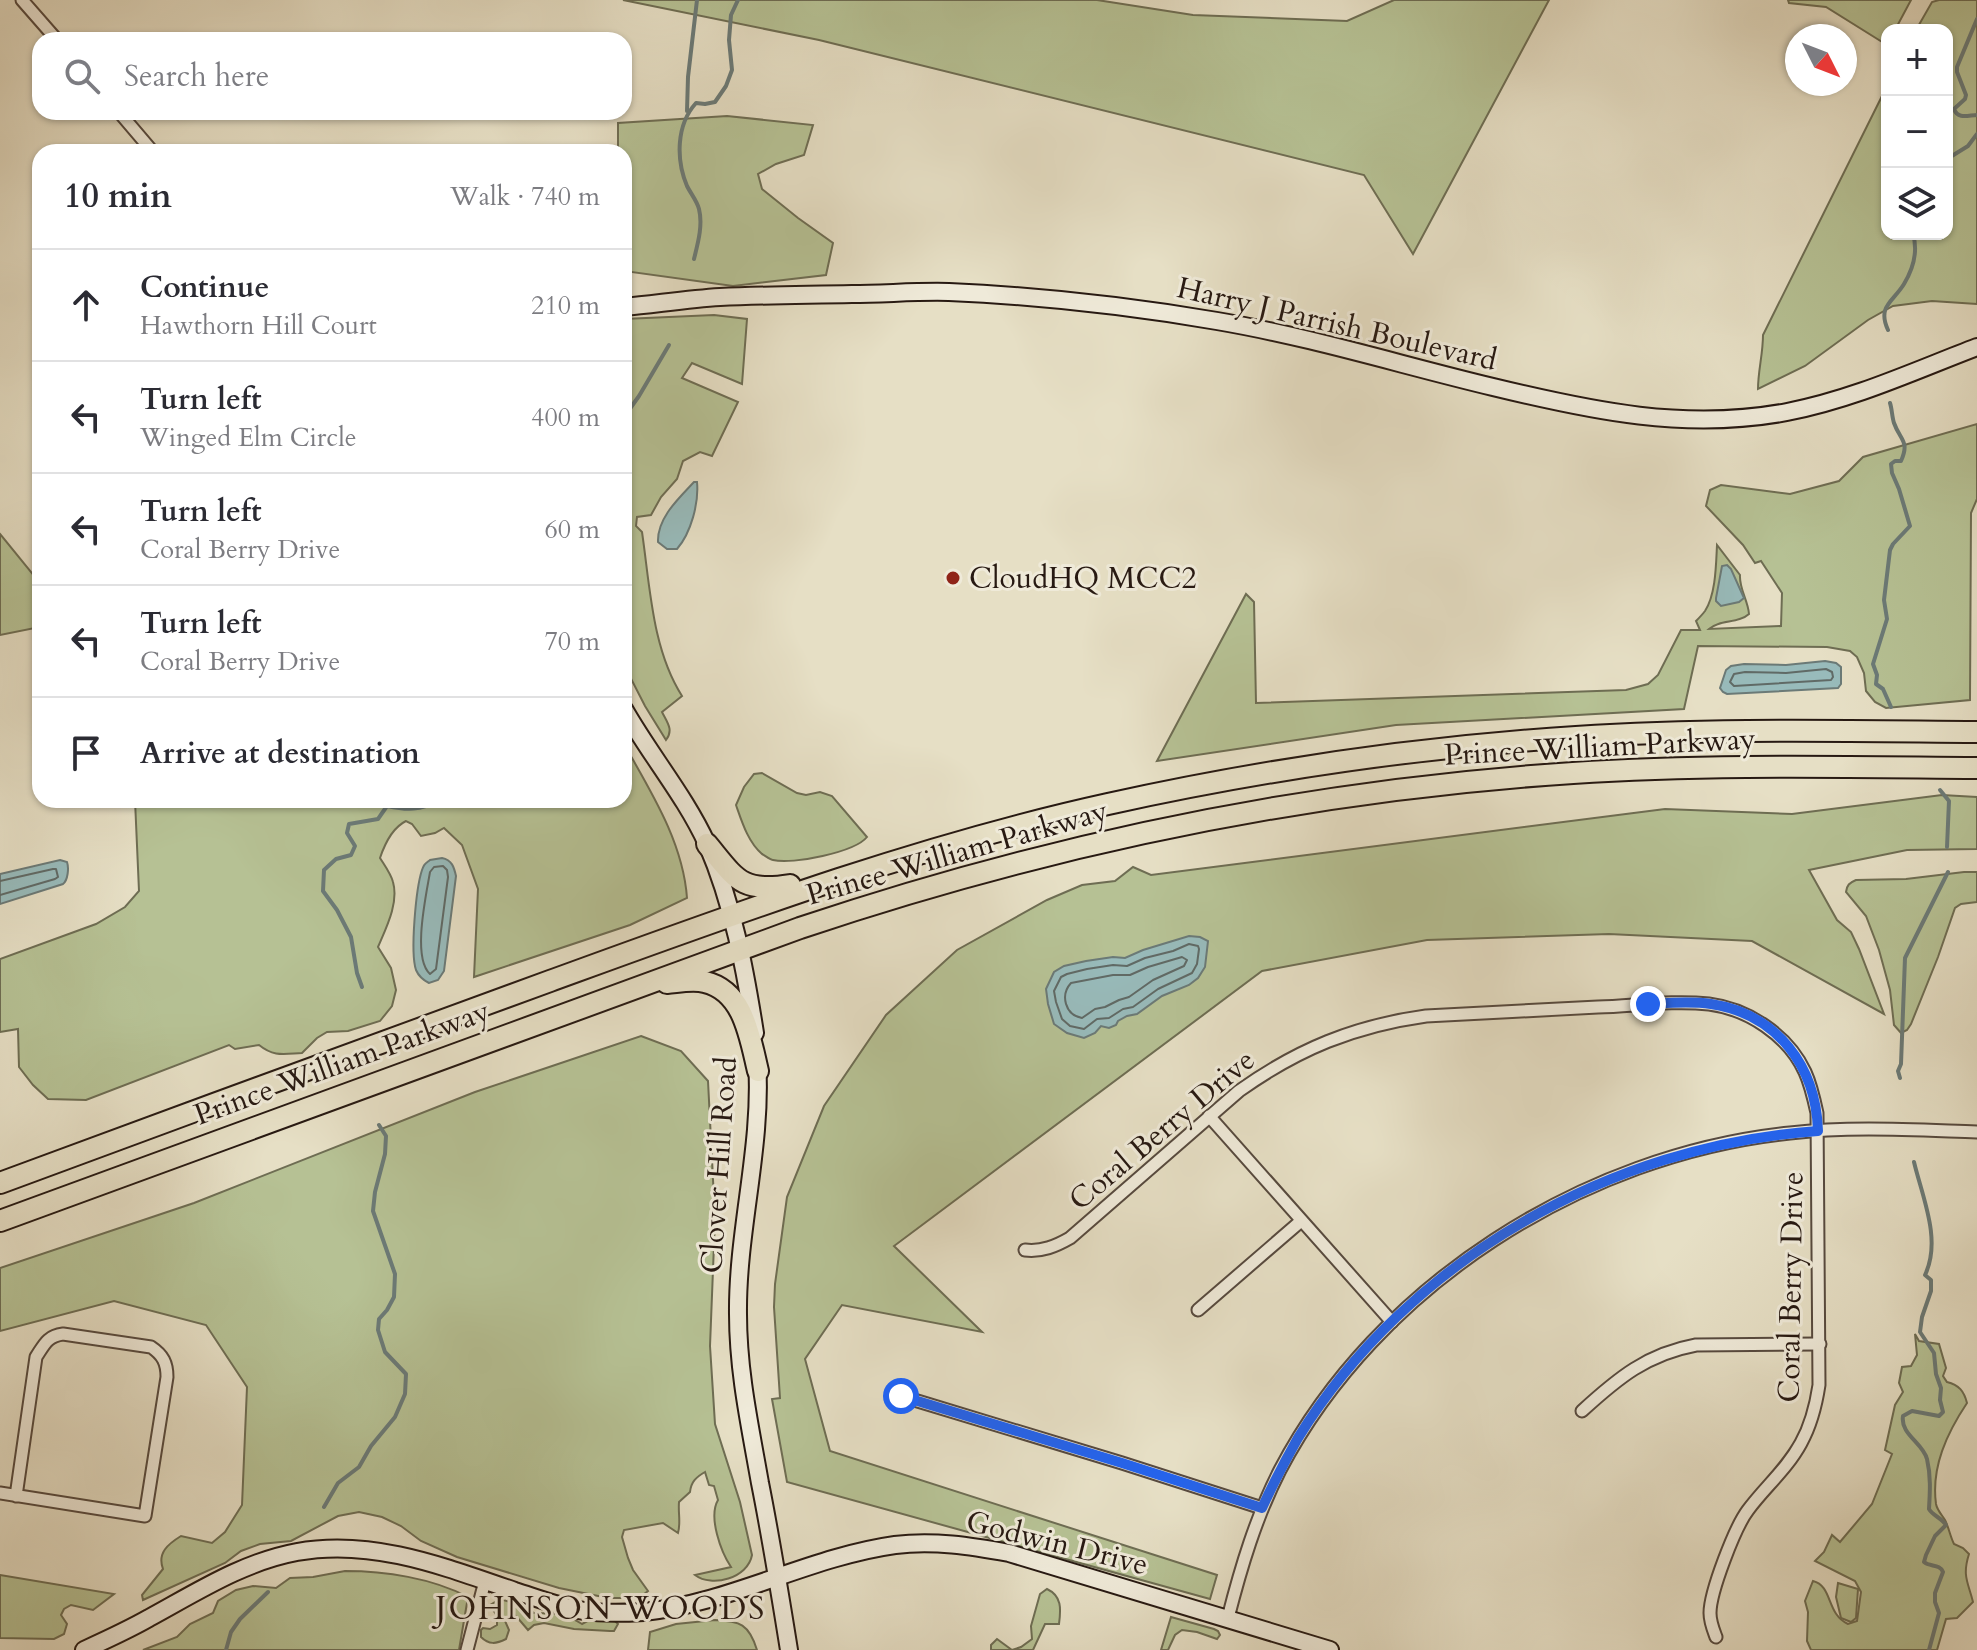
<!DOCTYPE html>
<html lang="en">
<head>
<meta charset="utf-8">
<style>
  :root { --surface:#fff; --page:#f7f7f7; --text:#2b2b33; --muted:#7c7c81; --line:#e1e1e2 }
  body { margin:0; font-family:Cardo,serif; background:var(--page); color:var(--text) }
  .controls { position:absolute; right:24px; top:24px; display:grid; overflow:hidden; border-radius:16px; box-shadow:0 2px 6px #0004 }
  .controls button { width:72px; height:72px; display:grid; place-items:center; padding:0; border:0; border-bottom:2px solid var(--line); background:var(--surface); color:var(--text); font:40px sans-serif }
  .compass { position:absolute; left:1785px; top:24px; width:72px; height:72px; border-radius:50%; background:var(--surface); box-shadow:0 2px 6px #0004; rotate:132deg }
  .stop { position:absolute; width:24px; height:24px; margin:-18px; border:6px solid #2563eb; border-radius:50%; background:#fff }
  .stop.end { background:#2563eb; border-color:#fff; box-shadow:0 2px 8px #0008 }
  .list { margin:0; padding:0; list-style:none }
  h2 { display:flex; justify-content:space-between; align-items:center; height:104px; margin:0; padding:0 32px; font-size:34px }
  h2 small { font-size:26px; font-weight:400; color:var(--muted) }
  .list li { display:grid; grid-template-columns:52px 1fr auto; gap:24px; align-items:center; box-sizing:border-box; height:112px; padding:0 32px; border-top:2px solid var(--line) }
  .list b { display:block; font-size:30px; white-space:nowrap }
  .list p { margin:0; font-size:26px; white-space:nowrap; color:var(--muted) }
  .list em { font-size:26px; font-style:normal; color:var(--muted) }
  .icon { flex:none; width:44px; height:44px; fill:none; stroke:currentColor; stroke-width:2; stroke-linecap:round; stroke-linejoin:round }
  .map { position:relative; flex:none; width:1977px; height:1650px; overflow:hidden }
  .search { position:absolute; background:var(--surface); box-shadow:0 2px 6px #0004; left:32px; top:32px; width:600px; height:88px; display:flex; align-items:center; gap:20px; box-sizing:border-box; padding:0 28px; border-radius:24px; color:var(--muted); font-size:30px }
  .panel { position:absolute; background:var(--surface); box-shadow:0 2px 6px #0004; left:32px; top:144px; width:600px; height:664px; border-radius:24px }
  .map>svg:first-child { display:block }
</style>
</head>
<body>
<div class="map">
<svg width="1977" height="1650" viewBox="0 0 1977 1650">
  <rect width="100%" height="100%" fill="#e6dfc5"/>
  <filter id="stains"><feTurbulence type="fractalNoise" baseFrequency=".0025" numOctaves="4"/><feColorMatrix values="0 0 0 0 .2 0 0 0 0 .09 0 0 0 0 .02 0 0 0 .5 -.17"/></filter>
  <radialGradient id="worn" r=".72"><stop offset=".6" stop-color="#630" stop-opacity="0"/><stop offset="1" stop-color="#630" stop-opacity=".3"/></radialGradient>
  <!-- green -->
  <g fill="#b6c194" stroke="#6e6d53" stroke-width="2">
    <path d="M623 0H1097L1193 15 1347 21 1394 0H1549L1413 254 1364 175 819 40Z"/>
    <path d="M1788 0H1911L1895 30H1887V45L1826 7 1789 3Z"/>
    <path d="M1939 0H1977V304L1932 301 1893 306 1868 320 1805 366 1758 389C1758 371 1763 354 1763 335L1887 86V234H1947V30H1916L1932 2Z"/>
    <path d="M727 116 813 125 804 155 776 164 758 174 762 189 798 218 833 243 826 275 733 286 624 271V152H618V123Z"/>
    <path d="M714 315 747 319 742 384 692 363 682 378 738 402 712 456 700 452 683 461 677 479 661 497 651 515 637 517 636 526 642 532C650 586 652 649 682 696L662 712C667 722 674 730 666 740L645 706 624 665V319Z"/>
    <path d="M1977 424V499L1971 513 1970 700 1886 708 1875 702 1866 691 1864 673 1857 657 1850 651 1827 647 1698 646 1684 709 1396 725 1157 761 1246 594 1254 602 1256 703 1626 690 1648 684 1658 675 1681 630H1700L1696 621C1699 618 1702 615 1705 611 1716 594 1716 564 1717 545L1740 575C1739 589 1748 600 1749 614 1738 624 1720 619 1709 629L1781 626 1782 593 1761 561 1755 563 1743 545 1706 506 1710 490 1721 485 1790 494 1839 481 1863 457Z"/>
    <path d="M0 534 40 583V627L0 635Z"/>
    <path d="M624 744C651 792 683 842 687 898L630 925 474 977 478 889 462 845 444 828 435 833 421 836 412 824 406 821C392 828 385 843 380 858 385 866 391 874 393 882 399 903 386 928 378 947L391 968 396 990 392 1006 380 1021 348 1031 327 1032 317 1038 302 1053C283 1054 274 1057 259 1045L235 1049 229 1045 86 1100 48 1099 33 1085 19 1067 18 1029 0 1032V959L96 924 125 907 139 891 135 800H624Z"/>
    <path d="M762 773 797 793 806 795 820 792 832 796 867 837C855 852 792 865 773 860 771 860 764 855 762 854 748 842 742 822 736 805L744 787 754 774Z"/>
    <path d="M1942 795 1977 797V849L1907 850 1809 870 1837 920 1851 932 1859 949 1884 1014 1752 941 1609 934 1427 940 1262 971 894 1246 982 1332 842 1305 805 1359 830 1451 1217 1575 1210 1599 787 1482 772 1399 780 1398 774 1307 775 1284 787 1197 824 1106 886 1015 957 950 1047 900 1082 885 1115 881 1133 867 1151 875 1665 809 1792 814Z"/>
    <path d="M1964 872H1977V902L1961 904 1955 908 1938 957 1911 1024 1907 1030 1901 1033 1894 1025 1890 990 1879 950 1866 916 1846 892C1847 885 1849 883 1856 880L1906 879Z"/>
    <path d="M641 1036 681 1051 708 1081 715 1219 710 1346 715 1424 740 1502 752 1555C748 1578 712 1588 695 1575L731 1567C721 1552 708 1517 718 1500L714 1486 709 1485 705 1472C696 1477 691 1482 690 1492L679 1502C678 1514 681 1522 678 1533L663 1523 624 1530 622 1537 628 1558 633 1570 648 1591 639 1598H608L559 1588 457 1557 421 1541 401 1526 382 1517 359 1512 338 1516 291 1541 260 1544 241 1551 225 1563 143 1600 142 1595 163 1569C157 1553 168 1544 181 1536L212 1543 225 1532 242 1505 247 1387 206 1325 114 1301 0 1331V1268L194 1203 475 1092Z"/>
    <path d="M1915 1334 1919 1341 1939 1344 1946 1368 1943 1376 1947 1382C1959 1385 1964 1391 1967 1403 1947 1433 1931 1467 1936 1504 1937 1510 1942 1515 1945 1520 1949 1528 1950 1536 1954 1544L1963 1548 1969 1554C1962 1576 1968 1582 1973 1602L1957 1618 1946 1619 1937 1650H1811L1807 1641 1808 1612 1805 1601 1813 1581C1833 1586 1826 1614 1848 1624L1857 1621 1861 1592 1855 1581 1815 1561 1824 1552 1832 1535 1840 1542 1872 1504 1892 1454 1885 1450 1895 1405 1903 1392 1899 1383 1902 1367 1911 1366 1917 1355Z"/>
    <path d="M345 1571C385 1571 432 1578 468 1597L459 1650H143L177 1637 190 1624 213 1613 218 1601 236 1590 253 1586 276 1588 290 1578 313 1577Z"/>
    <path d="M0 1575 114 1594 93 1610 71 1605 64 1609 61 1615 67 1624 64 1634 54 1639 0 1638Z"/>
    <path d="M1838 1583 1858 1589 1856 1618 1851 1622 1841 1618 1836 1597Z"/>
    <path d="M1047 1589C1062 1596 1061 1609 1059 1624H1045L1033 1650H991V1645L997 1639 1012 1650 1021 1647 1032 1639 1031 1626 1040 1594Z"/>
    <path d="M500 1599 524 1606 534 1613C555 1614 561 1611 582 1624L593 1618 615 1621 618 1624 614 1631H610L574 1629 544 1623 534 1625 528 1630 516 1616 511 1615 505 1621 509 1630 506 1639C496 1644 489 1645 481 1637V1630L483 1628 490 1629 497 1625V1616L490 1605Z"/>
    <path d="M1171 1617 1214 1629 1218 1631 1220 1635 1217 1639 1197 1632 1182 1630 1175 1635 1168 1650H1161Z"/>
    <path d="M715 1620C740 1621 749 1624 757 1650H648L650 1632 676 1624Z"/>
  </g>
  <!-- water -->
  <g fill="#98bbbb" stroke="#6b7a77" stroke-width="2">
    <path d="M694 482H697C699 503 691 533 677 549H667L658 542C657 518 679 498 694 482Z"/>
    <path d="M1727 565 1731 569 1744 598 1739 602 1721 606 1716 601V598L1722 566Z"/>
    <path d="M1825 661 1836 663 1841 667V684L1838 688 1727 694 1723 692 1720 688 1726 670 1731 666 1744 664 1786 665Z"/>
    <path d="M442 858C452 860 454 867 456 876L444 971 438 980 429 983C423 980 419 977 416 970 410 952 416 888 422 870 424 864 425 864 430 860Z"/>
    <path d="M60 860 67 862C69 868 68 880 63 884L0 904V874Z"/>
    <path d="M1189 936 1200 937 1208 941 1205 967 1198 978 1189 985 1162 996 1137 1014 1127 1016 1118 1021 1116 1025 1109 1028 1101 1026 1095 1033 1084 1038 1067 1033 1054 1024 1048 1004 1046 989 1054 972 1064 966 1086 961 1113 957 1125 958 1143 950Z"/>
  </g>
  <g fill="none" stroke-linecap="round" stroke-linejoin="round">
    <!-- shore -->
    <g stroke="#606a66" stroke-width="2">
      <path d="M1826 669 1832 672 1833 677 1831 680 1734 686 1730 682 1734 674 1745 672 1786 673Z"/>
      <path d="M443 866 447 870 448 877 436 969 430 974C412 958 426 896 430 872L434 867Z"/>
      <path d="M0 881 53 869H56L58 877 55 879 0 895"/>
      <path d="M1189 944 1198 946 1199 949 1197 964 1192 973 1158 989 1133 1007 1123 1009 1109 1018 1097 1019 1084 1029 1070 1026 1062 1019 1056 1002 1054 991 1061 977 1067 974 1087 969 1113 965 1127 966 1145 958 1173 951Z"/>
      <path d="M1182 957 1187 960 1184 966 1153 980 1129 997 1119 1000 1105 1007 1095 1009 1082 1018C1065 1015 1060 995 1071 983L1113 975H1130L1148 967Z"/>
    </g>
    <!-- stream -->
    <g stroke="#6b7a77" stroke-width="4">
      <path d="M1977 19 1957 67V72L1966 95 1965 99 1954 109C1958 120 1969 115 1977 115"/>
      <path d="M687 111 688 77 697 0"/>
      <path d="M1947 159 1968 146 1977 134"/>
      <path d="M694 259C698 243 703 225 699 209 697 201 691 194 687 186 676 160 676 125 696 103L705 104 715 102 726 86 732 70 729 40 731 15 738 0"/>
      <path d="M1888 330C1877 306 1893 302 1904 284 1913 269 1918 251 1913 234"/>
      <path d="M1890 403C1892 409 1892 417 1894 423 1900 440 1910 441 1901 461H1895L1891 464 1892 473 1899 489 1910 526 1893 544 1890 550 1884 600 1887 619 1873 664 1877 675 1876 684 1883 689 1891 707"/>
      <path d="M624 417 639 396 669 345"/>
      <path d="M1940 790 1949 801 1947 847"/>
      <path d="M362 987 357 973 351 937 337 910 323 891 324 870 336 859 351 855 355 846 347 833 349 824 378 819 387 806C406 810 421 811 438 800"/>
      <path d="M1900 1078 1898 1071 1901 1064 1905 958 1948 872"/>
      <path d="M1914 1162C1922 1196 1942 1240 1925 1275L1931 1280V1291L1922 1317 1920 1332 1934 1353 1936 1374 1941 1388 1940 1400 1943 1412 1939 1416 1912 1411 1903 1416C1900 1434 1923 1443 1927 1459 1931 1476 1930 1492 1929 1509 1933 1516 1942 1518 1946 1525L1935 1536 1926 1555 1924 1562C1930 1567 1940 1564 1943 1572L1935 1593V1602L1939 1613 1929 1650"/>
      <path d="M324 1507 338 1483 359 1467 371 1446 395 1417 405 1394 406 1374 385 1352 378 1330 379 1319 387 1310 394 1297 395 1274 373 1211 375 1192 385 1154 386 1136 379 1125"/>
      <path d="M226 1650 231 1632 240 1619 268 1592"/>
    </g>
    <!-- street casing -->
    <g stroke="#574a3f" stroke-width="15">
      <g id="street">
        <path d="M22 0 57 40"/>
        <path d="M119 112 153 152"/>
        <path d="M1209 1116 1392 1322"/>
        <path d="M1025 1250C1042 1252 1056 1246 1070 1238L1239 1091C1298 1049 1354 1026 1426 1016 1483 1013 1541 1010 1598 1007 1634 1006 1672 1000 1709 1004 1748 1009 1788 1035 1805 1072 1811 1085 1814 1099 1817 1113L1819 1385C1816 1405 1811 1425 1801 1443 1787 1469 1765 1487 1748 1510 1735 1527 1710 1592 1710 1613 1710 1622 1713 1629 1716 1637"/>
        <path d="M1198 1310 1301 1221"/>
        <path d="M901 1396 1122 1463 1262 1508"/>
        <path d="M1582 1411C1618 1378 1647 1354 1696 1345L1820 1344"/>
        <path d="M0 1493 145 1516 167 1377C167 1363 163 1355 151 1347L63 1334C47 1336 44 1345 36 1357L16 1496"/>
        <path d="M1228 1618C1241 1567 1256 1517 1280 1470 1377 1285 1584 1154 1790 1133 1851 1126 1915 1130 1977 1132"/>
        <path d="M467 1650 485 1581"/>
      </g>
    </g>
    <!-- secondary casing -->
    <g stroke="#271912" stroke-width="20">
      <g id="secondary">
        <path d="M624 307C656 304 688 299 720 297 764 295 808 295 852 294 884 294 917 291 949 292 1039 296 1129 306 1217 321 1311 337 1401 365 1493 387 1592 411 1686 431 1787 412 1854 399 1914 371 1977 347"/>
        <path d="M624 709C650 755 685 796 707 844 733 904 745 969 755 1033"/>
        <path d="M757 1061C763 1145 737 1230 738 1314 738 1372 750 1426 760 1483 771 1538 780 1594 789 1650"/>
        <path d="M84 1650C106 1640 128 1630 149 1618 197 1592 243 1562 297 1552 372 1538 445 1567 515 1591 537 1598 560 1607 584 1611 604 1614 625 1613 644 1612 731 1603 809 1557 895 1545 933 1540 971 1546 1009 1553L1330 1650"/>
      </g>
    </g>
    <!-- highway casing -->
    <g stroke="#271912" stroke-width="24">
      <g id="highway">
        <path d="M707 844C736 879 741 893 790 885"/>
        <path d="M667 983C679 982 693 979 705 982 744 991 750 1038 758 1071"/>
        <path d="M0 1183C183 1115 367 1048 550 981 734 914 917 846 1108 804 1262 770 1419 747 1576 737 1710 728 1843 731 1977 732"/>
        <path d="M0 1221 800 928C1050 844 1310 790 1573 773 1708 764 1842 767 1977 768"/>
      </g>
    </g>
    <!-- street -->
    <use href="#street" stroke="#efead9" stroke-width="11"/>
    <!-- secondary -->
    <use href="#secondary" stroke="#efead9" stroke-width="16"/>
    <!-- highway -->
    <use href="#highway" stroke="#e6dfc5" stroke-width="20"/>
  </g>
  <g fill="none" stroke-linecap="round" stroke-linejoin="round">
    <!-- route -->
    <path stroke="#2563eb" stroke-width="10" d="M901 1396 1122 1463 1262 1508C1273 1484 1285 1461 1298 1438 1408 1260 1611 1145 1818 1131 1816 1066 1777 1014 1711 1004 1690 1001 1669 1003 1648 1004"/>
  </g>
  <!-- markers -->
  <circle fill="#8f2418" stroke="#efead9" stroke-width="3" cx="953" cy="578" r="8"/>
  <g text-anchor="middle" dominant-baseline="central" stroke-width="6" stroke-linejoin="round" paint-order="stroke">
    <!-- street labels -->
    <g font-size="30" fill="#271912" stroke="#efead9">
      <text transform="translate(1337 324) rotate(13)">Harry J Parrish Boulevard</text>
      <text transform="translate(1600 747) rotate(-3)">Prince William Parkway</text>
      <text transform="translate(957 853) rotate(-16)">Prince William Parkway</text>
      <text transform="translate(342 1063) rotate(-20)">Prince William Parkway</text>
      <text transform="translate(1162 1130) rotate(-40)">Coral Berry Drive</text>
      <text transform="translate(719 1165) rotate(-86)">Clover Hill Road</text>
      <text transform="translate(1791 1287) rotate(-89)">Coral Berry Drive</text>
      <text transform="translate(1057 1543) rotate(14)">Godwin Drive</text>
    </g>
    <!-- poi labels -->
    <g font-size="30" fill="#271912" stroke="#efead9" text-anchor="start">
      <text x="969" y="578">CloudHQ MCC2</text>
    </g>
    <!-- neighbourhood labels -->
    <g font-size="32" letter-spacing="2" fill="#271912" stroke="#efead9">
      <text x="601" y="1609">JOHNSON WOODS</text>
    </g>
  </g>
  <rect width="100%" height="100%" filter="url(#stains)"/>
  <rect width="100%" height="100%" fill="url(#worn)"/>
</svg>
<div class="controls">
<button>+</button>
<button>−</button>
<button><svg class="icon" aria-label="layers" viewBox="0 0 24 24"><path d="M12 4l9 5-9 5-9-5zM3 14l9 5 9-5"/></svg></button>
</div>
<svg class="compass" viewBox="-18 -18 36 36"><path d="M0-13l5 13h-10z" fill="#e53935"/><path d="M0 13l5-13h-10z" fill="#7c7c81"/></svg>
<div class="stop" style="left:901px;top:1396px"></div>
<div class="stop end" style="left:1648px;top:1004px"></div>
<div class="search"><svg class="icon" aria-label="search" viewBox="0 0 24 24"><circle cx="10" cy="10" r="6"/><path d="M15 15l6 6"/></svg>Search here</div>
<section class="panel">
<h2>10 min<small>Walk · 740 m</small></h2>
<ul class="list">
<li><svg class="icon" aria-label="ahead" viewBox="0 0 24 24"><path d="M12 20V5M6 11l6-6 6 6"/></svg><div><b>Continue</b><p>Hawthorn Hill Court</p></div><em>210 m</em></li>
<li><svg class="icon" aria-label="left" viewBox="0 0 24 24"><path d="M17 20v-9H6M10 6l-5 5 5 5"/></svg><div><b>Turn left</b><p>Winged Elm Circle</p></div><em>400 m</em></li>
<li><svg class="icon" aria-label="left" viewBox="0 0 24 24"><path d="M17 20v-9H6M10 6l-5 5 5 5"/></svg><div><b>Turn left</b><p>Coral Berry Drive</p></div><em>60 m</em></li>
<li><svg class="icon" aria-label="left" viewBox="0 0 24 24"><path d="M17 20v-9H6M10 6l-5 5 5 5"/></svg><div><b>Turn left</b><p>Coral Berry Drive</p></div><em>70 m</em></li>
<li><svg class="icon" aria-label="arrive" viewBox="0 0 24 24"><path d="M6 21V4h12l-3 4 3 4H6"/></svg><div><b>Arrive at destination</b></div></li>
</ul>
</section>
</div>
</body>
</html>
